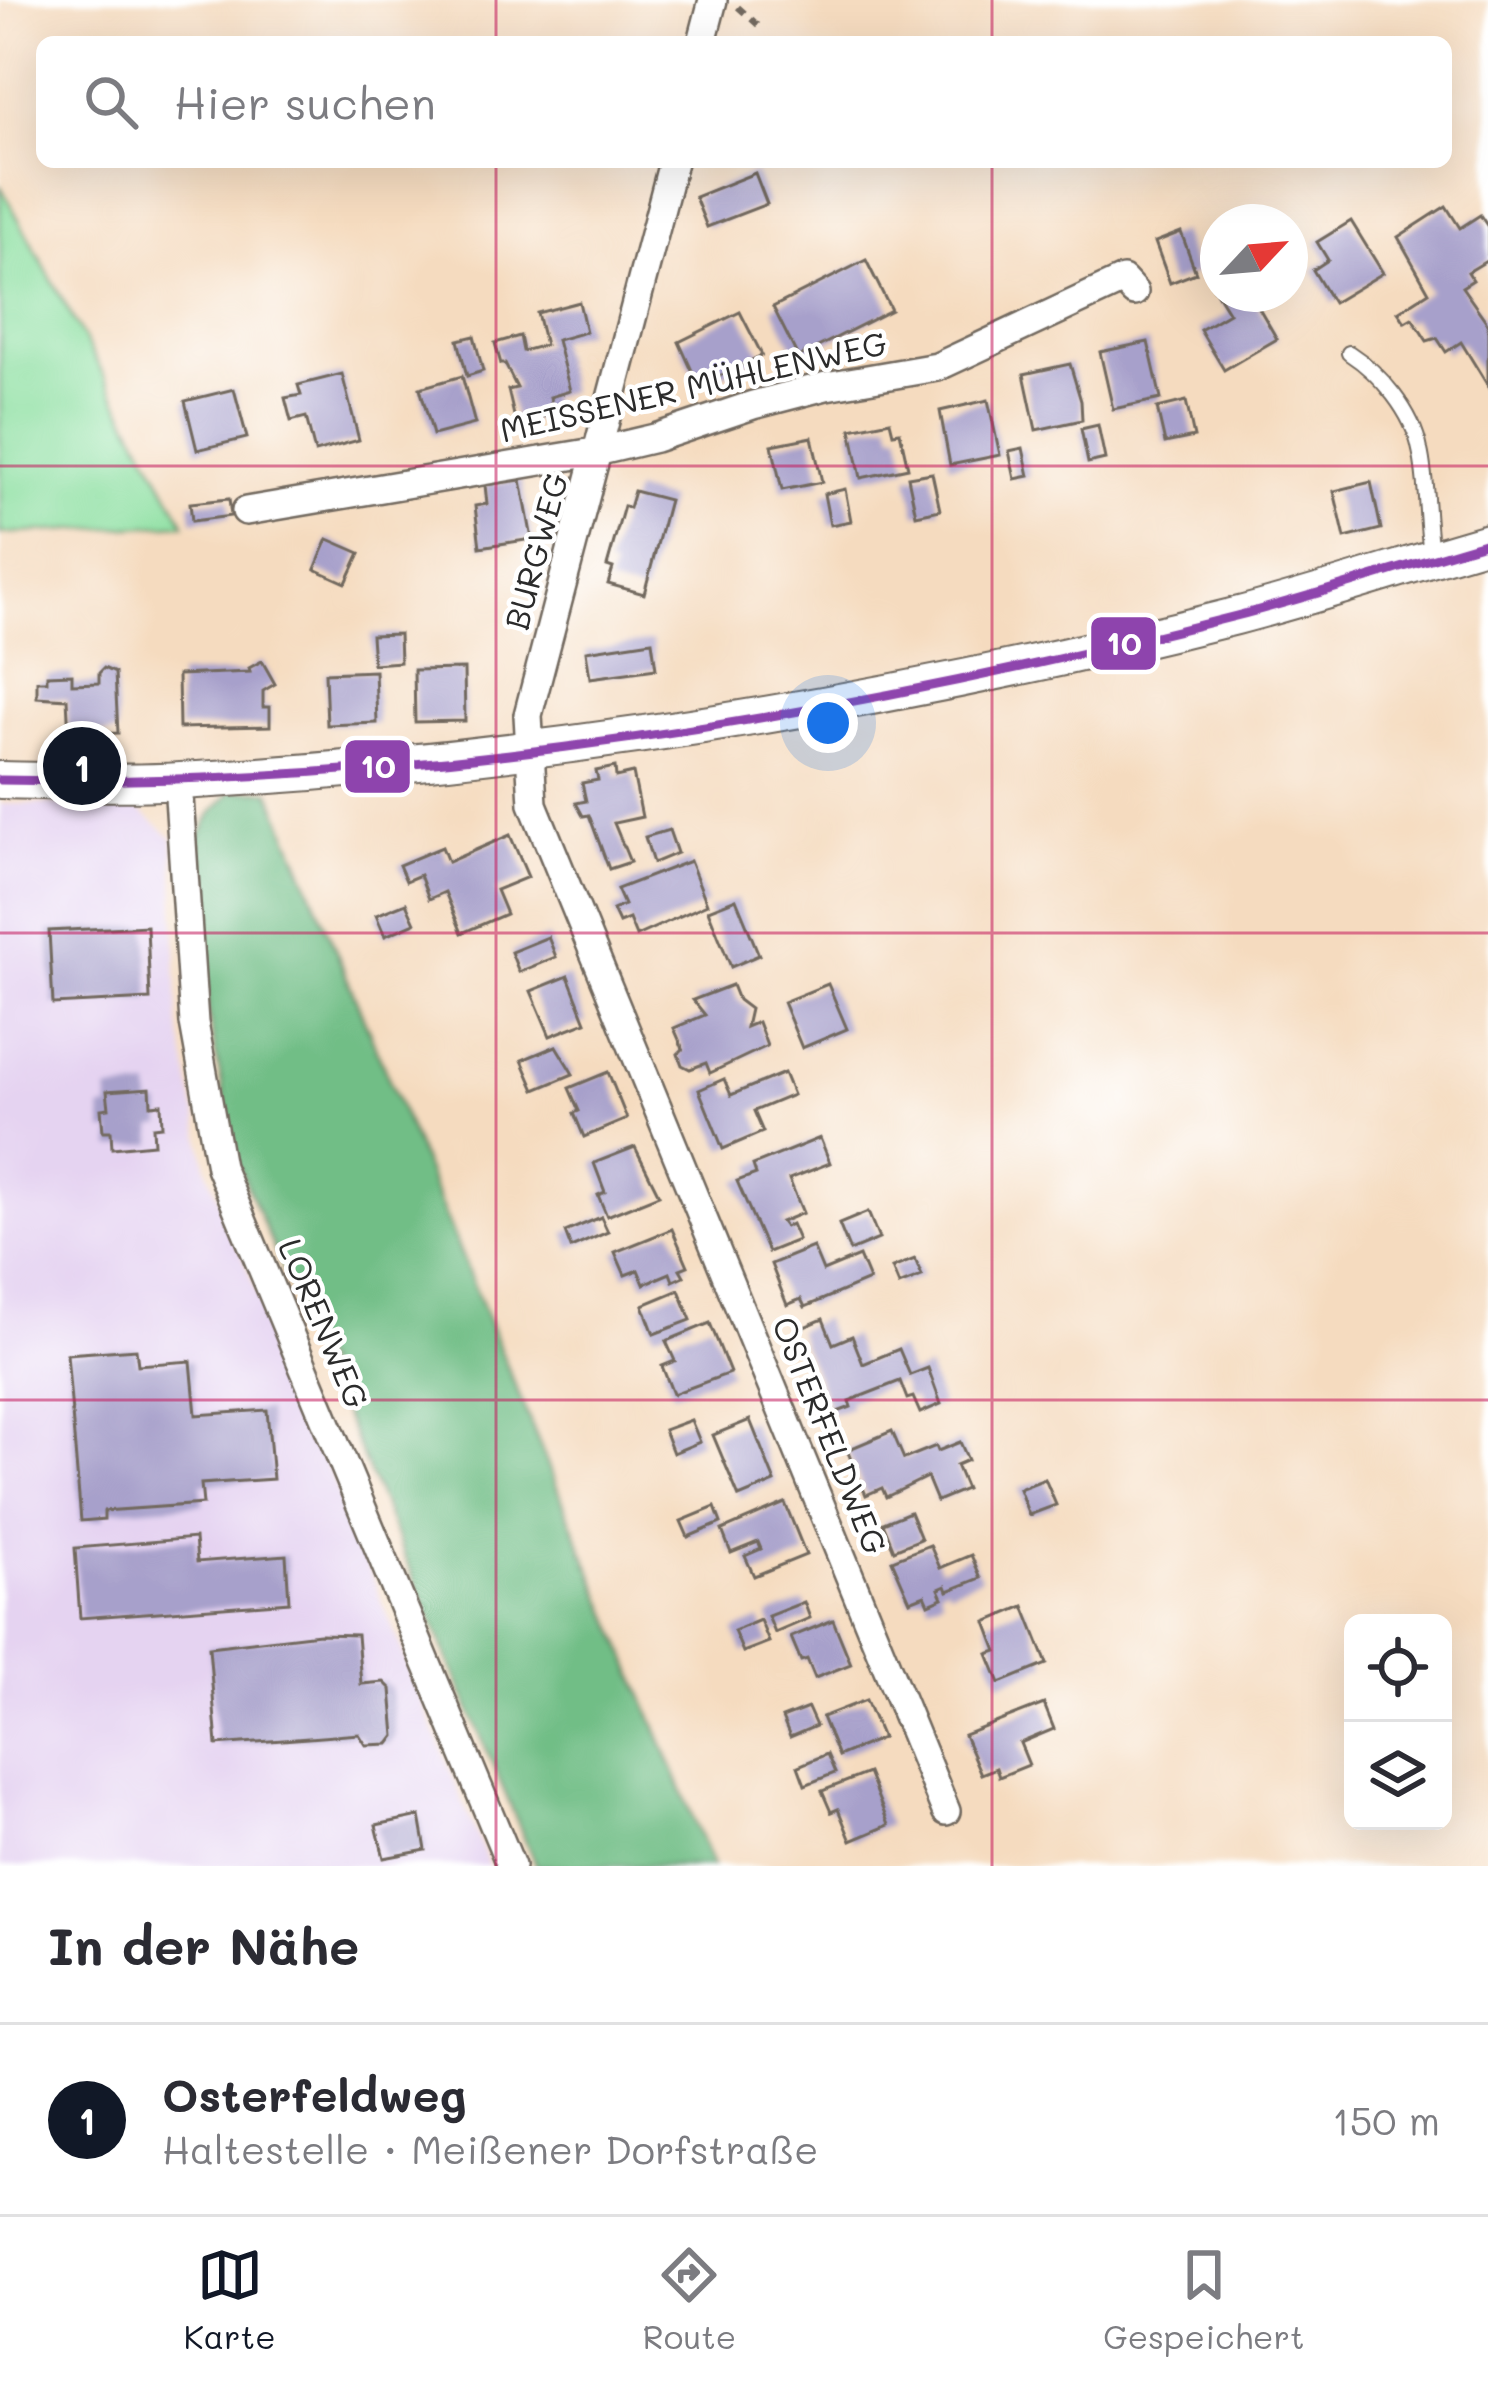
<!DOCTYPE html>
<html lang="de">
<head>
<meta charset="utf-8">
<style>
  :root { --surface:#fff; --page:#f7f7f7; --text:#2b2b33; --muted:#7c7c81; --line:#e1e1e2; --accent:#111827 }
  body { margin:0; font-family:Mali,sans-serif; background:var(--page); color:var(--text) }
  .controls { position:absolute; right:36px; bottom:36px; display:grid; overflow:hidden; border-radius:18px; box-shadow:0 12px 48px #0002 }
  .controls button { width:108px; height:108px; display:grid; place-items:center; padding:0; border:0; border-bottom:3px solid var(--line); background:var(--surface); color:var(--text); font:60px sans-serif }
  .compass { position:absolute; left:1200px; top:204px; width:108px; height:108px; border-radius:50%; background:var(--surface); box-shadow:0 12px 48px #0002; rotate:64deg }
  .you { position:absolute; left:828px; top:723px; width:42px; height:42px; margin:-30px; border:9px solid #fff; border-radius:50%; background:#1a73e8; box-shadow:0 0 0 18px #1a73e833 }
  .badge { display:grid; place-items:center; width:78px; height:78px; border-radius:50%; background:var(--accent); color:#fff; font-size:39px; font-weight:700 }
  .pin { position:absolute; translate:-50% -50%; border:6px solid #fff; box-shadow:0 3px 12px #0006 }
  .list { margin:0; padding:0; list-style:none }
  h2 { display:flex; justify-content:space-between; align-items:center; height:156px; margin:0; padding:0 48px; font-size:51px }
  h2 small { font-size:39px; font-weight:400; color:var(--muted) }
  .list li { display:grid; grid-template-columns:78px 1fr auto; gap:36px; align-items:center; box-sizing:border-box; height:192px; padding:0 48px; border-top:3px solid var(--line) }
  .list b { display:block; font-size:45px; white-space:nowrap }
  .list p { margin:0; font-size:39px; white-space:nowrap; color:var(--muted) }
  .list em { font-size:39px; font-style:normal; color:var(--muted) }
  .icon { flex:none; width:66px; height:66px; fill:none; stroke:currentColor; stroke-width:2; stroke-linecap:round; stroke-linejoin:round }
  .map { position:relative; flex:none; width:1488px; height:1866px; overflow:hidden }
  .search { position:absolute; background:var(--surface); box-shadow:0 12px 48px #0002; left:36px; right:36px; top:36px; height:132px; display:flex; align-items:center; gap:30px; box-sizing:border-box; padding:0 42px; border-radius:18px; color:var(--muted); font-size:45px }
  .sheet { height:348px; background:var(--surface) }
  nav { display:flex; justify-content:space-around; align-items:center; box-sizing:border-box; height:168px; border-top:3px solid var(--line); background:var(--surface); font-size:33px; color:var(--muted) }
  nav a { display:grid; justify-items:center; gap:6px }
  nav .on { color:var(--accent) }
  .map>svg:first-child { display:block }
</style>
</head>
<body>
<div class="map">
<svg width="1488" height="1866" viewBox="0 0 1488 1866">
  <rect width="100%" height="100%" fill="#fff"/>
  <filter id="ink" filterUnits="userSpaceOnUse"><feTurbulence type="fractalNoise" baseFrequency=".00833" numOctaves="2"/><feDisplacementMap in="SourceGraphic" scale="24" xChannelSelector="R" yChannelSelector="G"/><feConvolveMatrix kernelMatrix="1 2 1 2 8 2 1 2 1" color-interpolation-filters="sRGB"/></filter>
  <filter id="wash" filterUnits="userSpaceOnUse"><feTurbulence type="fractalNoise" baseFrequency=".004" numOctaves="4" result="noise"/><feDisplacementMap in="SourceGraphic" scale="48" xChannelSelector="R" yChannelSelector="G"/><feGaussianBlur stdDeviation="2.7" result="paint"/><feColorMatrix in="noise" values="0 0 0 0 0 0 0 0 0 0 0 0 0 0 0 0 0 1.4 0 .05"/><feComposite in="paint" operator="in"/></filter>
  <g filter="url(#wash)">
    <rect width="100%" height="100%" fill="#f5dbbf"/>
    <!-- built -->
    <path fill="#e5d3f1" d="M0 804H133L173 838 178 1021 207 1170 489 1866H0Z"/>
    <!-- green -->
    <path fill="#8cdfa0" stroke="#5c8566" stroke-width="3" d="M0 185 185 524 0 534Z"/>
    <!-- forest -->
    <path fill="#71be86" stroke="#4e7458" stroke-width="3" d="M232 791H270L713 1866H536L237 1162 208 1014 199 837 211 814Z"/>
    <g id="blocks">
      <!-- building -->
      <g fill="#a7a0cb">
        <path d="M755 173 767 204 707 227 695 197Z"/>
        <path d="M1446 206 1460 228 1480 215 1488 227V260L1468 272 1473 280 1462 287 1488 324V386L1461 342 1446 352 1437 338 1427 341 1412 318 1405 322 1398 312 1429 292 1398 237Z"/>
        <path d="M1351 221 1383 273 1333 303 1313 270 1328 260 1317 242Z"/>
        <path d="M1181 232 1196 273 1170 283 1155 242Z"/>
        <path d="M866 260 891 310 798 357 773 307Z"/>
        <path d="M1218 280V294H1251L1277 339 1224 370 1200 330 1229 313 1211 284Z"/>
        <path d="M579 302 586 332 557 340 570 391 550 397 554 414 516 424 508 390 517 388 505 364H501L495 343 520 336 523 351 545 345 537 313Z"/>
        <path d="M740 312 762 355 699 386 679 342Z"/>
        <path d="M474 336 483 371 467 376 458 340Z"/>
        <path d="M1148 342 1161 399 1113 409 1100 352Z"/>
        <path d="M1070 364 1081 401 1082 420 1036 430 1024 374Z"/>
        <path d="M342 374 359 440 315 452 306 417 291 421 285 398 301 395 298 385Z"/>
        <path d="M462 376 475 424 433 435 420 388Z"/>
        <path d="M234 389 247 438 197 450 185 401Z"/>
        <path d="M988 400 1000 455 950 465 940 411Z"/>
        <path d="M1186 401 1194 437 1165 443 1157 408Z"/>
        <path d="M890 421 893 433 900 432 908 468 861 478 851 429Z"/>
        <path d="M1098 425 1105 459 1088 463 1081 429Z"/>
        <path d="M812 437 822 482 782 490 772 445Z"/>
        <path d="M1023 448 1029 476 1015 479 1009 451Z"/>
        <path d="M932 473 940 510 916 515 908 477Z"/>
        <path d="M521 480 532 539 480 547 475 506 487 504 485 485Z"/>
        <path d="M1371 482 1381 529 1345 538 1334 491Z"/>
        <path d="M845 489 851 521 830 525 824 494Z"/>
        <path d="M634 491 669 500 644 594 608 584 613 568 607 566 624 506 629 508Z"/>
        <path d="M229 499 231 516 192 521 190 503Z"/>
        <path d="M328 539 360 553 346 583 315 569Z"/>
        <path d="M399 634 400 662 373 664 371 635Z"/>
        <path d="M652 641 656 669 590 678 586 651Z"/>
        <path d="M262 661 275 684 263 691V707H270V726L179 728 178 675 250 672 249 668Z"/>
        <path d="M104 668 115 673 118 733 69 735 67 699 37 697V681H47V675L72 674V684L99 683V673Z"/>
        <path d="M464 669 465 721 415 722 414 670Z"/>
        <path d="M375 671 377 723 327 725 325 673Z"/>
        <path d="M615 767 616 777 633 773 642 817 614 823 630 862 609 869 589 815 583 816 576 803 586 801 582 783 598 780 596 771Z"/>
        <path d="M669 830 677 853 653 863 645 837Z"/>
        <path d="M510 835 528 877 496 890 506 914 462 933 445 892 429 899 420 875 406 881 399 865 442 847 448 862Z"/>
        <path d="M690 861 707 904 636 936 629 919 619 923 613 910 624 905 617 889Z"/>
        <path d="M736 899 759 955 731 967 708 910Z"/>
        <path d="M406 903 415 923 385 936 376 915Z"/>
        <path d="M147 926 150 999 53 1004 49 931Z"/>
        <path d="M548 937 556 957 519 972 511 952Z"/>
        <path d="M568 976 586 1022 550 1036 531 991Z"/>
        <path d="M828 984 847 1029 802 1048 783 1002Z"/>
        <path d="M732 985 738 1000 750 1009 746 1027 758 1022 767 1046 710 1073 706 1063 690 1069 682 1065 678 1054 683 1049 674 1028 705 1015 693 1000Z"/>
        <path d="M556 1046 573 1074 535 1090 522 1060Z"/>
        <path d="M608 1072 627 1119 584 1137 574 1113 579 1111 569 1088Z"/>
        <path d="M784 1073 793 1095 754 1111 763 1132 723 1149 699 1090 724 1079 731 1095Z"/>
        <path d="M150 1088 151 1105 161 1104 162 1126 153 1127 154 1144 112 1148 111 1131H103L101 1109 109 1108 107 1091Z"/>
        <path d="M820 1138 830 1163 789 1179 803 1213 781 1222 785 1227 791 1224 798 1240 768 1252 737 1181 756 1174 753 1165Z"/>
        <path d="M635 1147 659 1195 607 1216 598 1195 605 1192 594 1163Z"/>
        <path d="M868 1212 879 1239 850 1251 839 1224Z"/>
        <path d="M601 1217 608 1232 571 1248 565 1232Z"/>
        <path d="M672 1229 688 1266 680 1269 684 1276 673 1281 670 1273 644 1284 638 1270 625 1275 615 1252Z"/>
        <path d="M813 1247 823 1271 859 1256 869 1280 805 1307 801 1299 787 1305 771 1264Z"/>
        <path d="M915 1259 922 1276 899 1285 892 1268Z"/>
        <path d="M679 1290 691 1320 654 1334 643 1305Z"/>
        <path d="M823 1319 833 1344 852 1336 863 1364 899 1349 910 1375 928 1368 941 1404 920 1413 913 1397 907 1399 900 1381 849 1401 851 1407 832 1414 797 1330Z"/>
        <path d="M710 1323 730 1373 673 1394 662 1366 675 1361 666 1341Z"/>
        <path d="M136 1349 138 1365 191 1361 196 1415 267 1410 273 1479 201 1484 203 1504 104 1511V1519L81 1521 67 1354Z"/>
        <path d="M691 1420 700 1442 673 1453 664 1430Z"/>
        <path d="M750 1420 775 1482 739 1497 713 1435Z"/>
        <path d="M892 1431 904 1459 936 1446 938 1451 960 1442 968 1460 956 1465 966 1489 937 1501 927 1477 886 1497 882 1488 866 1495 847 1450Z"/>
        <path d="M1045 1479 1056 1505 1029 1515 1019 1489Z"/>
        <path d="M785 1503 806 1555 754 1576 745 1556 761 1549 758 1542 731 1553 722 1530Z"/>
        <path d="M715 1507 721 1523 688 1537 681 1521Z"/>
        <path d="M910 1512 921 1539 894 1550 883 1523Z"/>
        <path d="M195 1538 197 1562 286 1555 289 1602 80 1618 75 1548Z"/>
        <path d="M930 1545 940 1568 971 1555 981 1578 948 1591 946 1586 939 1589 943 1598 929 1604 925 1595 910 1601 892 1560Z"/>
        <path d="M804 1602 810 1618 775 1633 768 1616Z"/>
        <path d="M1024 1606 1047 1664 1000 1683 988 1654 997 1651 986 1622Z"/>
        <path d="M760 1620 769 1642 743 1652 734 1631Z"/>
        <path d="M833 1620 851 1664 815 1678 807 1659 801 1661 791 1637Z"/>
        <path d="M319 1634 357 1635 361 1684 384 1682 391 1689 395 1736 389 1744 366 1745 359 1734 217 1745 209 1647Z"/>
        <path d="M866 1700 882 1738 838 1756 822 1717Z"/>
        <path d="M1044 1704 1054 1729 1020 1743 1029 1765 999 1777 996 1768 981 1774 964 1735Z"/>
        <path d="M808 1708 816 1726 790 1737 782 1718Z"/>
        <path d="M827 1754 835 1773 805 1785 798 1766Z"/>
        <path d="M868 1773 889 1825 851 1841 838 1809 831 1812 822 1791Z"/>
        <path d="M420 1816 426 1850 384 1858 376 1825Z"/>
      </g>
    </g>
  </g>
  <g filter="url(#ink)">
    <use href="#blocks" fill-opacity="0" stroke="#72695f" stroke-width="3"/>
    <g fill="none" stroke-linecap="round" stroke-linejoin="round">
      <!-- service casing -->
      <g stroke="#72695f" stroke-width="18">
        <path id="service" d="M1349 353C1380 373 1413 412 1420 450 1427 480 1426 521 1431 553"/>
      </g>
      <!-- minor casing -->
      <g stroke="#72695f" stroke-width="32">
        <g id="minor">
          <path d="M702 42 713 0"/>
          <path d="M673 162 528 715 533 804 946 1811"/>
          <path d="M246 511 600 451 655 438 753 405 826 386 937 367 1123 280 1134 292"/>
          <path d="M178 782 194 1023 220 1167 511 1866"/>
        </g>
      </g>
      <!-- tertiary casing -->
      <g stroke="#72695f" stroke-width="40">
        <path id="tertiary" d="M0 780C60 781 121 785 181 781 537 761 890 703 1236 616 1320 594 1404 566 1488 542"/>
      </g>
      <!-- path -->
      <path stroke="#72695f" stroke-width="6" stroke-dasharray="9 9" stroke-linecap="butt" d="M738 7 759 26"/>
      <!-- service -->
      <use href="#service" stroke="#fff" stroke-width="14"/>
      <!-- minor -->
      <use href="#minor" stroke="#fff" stroke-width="27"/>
      <!-- tertiary -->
      <use href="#tertiary" stroke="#fff" stroke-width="36"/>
      <!-- bus-1 casing -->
      <g stroke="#fff" stroke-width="18">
        <path id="bus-1" d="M0 780C412 789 837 718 1236 616 1321 594 1404 566 1488 542"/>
      </g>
      <!-- bus-1 -->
      <use href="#bus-1" stroke="#8e44ad" stroke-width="9"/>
    </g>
  </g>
  <!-- grid -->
  <path fill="none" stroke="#c2185b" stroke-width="3" stroke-opacity="0.55" d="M496 0V42M992 0V42M496 162V1866M992 162V1866M0 466H1488M0 933H1488M0 1400H1488"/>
  <g text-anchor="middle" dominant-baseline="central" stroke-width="9" stroke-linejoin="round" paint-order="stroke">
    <!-- street labels -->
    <g font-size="33" fill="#2b2b2b" stroke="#fff">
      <text transform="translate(693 385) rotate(-13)">MEISSENER MÜHLENWEG</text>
      <text transform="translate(535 551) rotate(-75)">BURGWEG</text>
      <text transform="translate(325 1323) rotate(67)">LORENWEG</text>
      <text transform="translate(831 1435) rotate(68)">OSTERFELDWEG</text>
    </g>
  </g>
  <g stroke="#fff" stroke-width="4.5">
    <rect x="1089" y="615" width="69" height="57" rx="12" fill="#8e44ad"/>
    <rect x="343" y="738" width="69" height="57" rx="12" fill="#8e44ad"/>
  </g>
  <g font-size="33" text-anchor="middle" font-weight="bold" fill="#fff">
    <text x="1124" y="655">10</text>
    <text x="378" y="778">10</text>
  </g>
</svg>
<div class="controls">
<button><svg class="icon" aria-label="locate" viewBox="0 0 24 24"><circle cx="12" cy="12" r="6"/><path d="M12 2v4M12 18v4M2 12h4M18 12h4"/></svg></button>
<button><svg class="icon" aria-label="layers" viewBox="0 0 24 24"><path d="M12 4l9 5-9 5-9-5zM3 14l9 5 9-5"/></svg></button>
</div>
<svg class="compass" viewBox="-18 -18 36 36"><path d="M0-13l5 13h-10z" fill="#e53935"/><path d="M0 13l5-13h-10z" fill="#7c7c81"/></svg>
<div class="you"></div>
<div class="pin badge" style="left:82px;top:766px">1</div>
<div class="search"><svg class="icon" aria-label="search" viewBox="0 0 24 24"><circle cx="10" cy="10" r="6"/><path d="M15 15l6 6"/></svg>Hier suchen</div>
</div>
<section class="sheet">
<h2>In der Nähe<small></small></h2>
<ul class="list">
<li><span class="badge">1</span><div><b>Osterfeldweg</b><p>Haltestelle · Meißener Dorfstraße</p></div><em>150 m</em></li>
</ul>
</section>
<nav>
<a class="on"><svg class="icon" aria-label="map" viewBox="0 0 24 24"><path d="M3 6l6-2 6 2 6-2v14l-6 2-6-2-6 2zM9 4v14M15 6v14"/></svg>Karte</a>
<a><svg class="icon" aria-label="directions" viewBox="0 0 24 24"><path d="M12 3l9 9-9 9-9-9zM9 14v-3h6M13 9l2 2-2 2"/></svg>Route</a>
<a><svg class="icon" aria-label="saved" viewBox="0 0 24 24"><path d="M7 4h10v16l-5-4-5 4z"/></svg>Gespeichert</a>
</nav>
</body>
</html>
